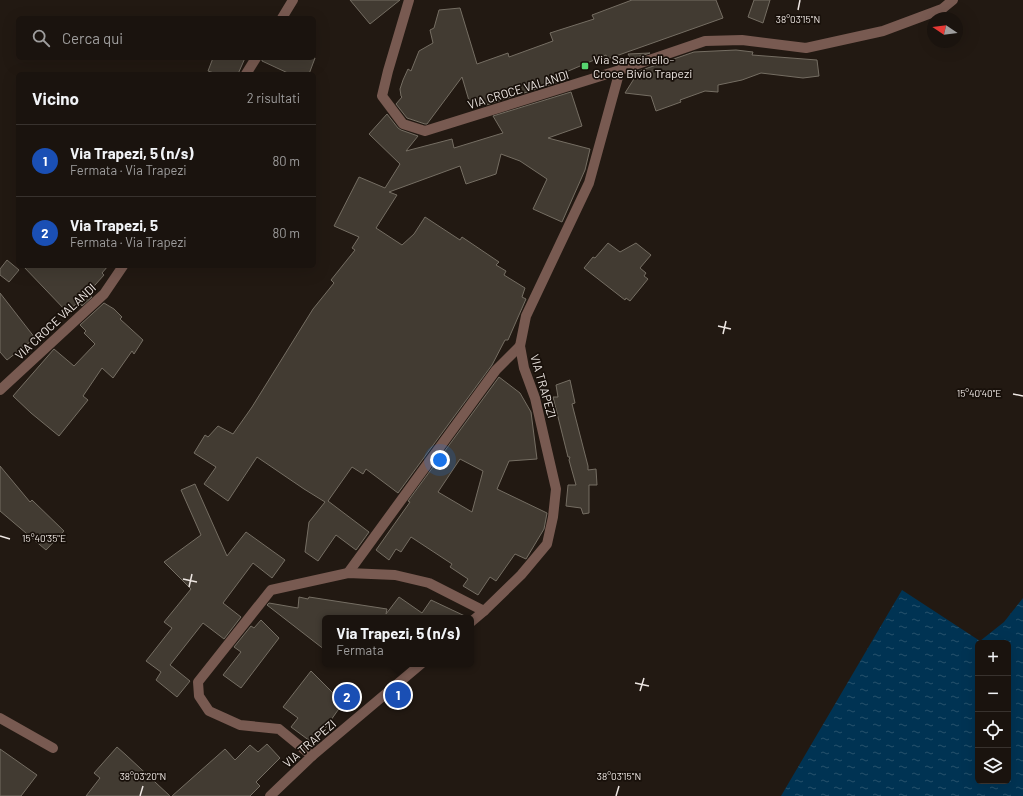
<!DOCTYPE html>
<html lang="it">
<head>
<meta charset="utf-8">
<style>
  :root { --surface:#1a130e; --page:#231c17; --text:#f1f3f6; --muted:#9f9e9e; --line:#38322e; --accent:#57d570 }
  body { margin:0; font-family:Barlow,sans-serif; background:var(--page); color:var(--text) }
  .controls { position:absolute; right:12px; bottom:12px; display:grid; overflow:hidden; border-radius:6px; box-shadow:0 4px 16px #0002 }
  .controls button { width:36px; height:36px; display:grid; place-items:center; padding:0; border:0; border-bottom:1px solid var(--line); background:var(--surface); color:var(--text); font:20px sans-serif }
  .compass { position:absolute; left:927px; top:12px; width:36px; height:36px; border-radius:50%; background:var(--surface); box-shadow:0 4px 16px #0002; rotate:283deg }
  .you { position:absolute; left:440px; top:460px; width:14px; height:14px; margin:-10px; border:3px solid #fff; border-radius:50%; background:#1a73e8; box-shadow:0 0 0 6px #1a73e833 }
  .badge { display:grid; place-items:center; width:26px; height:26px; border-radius:50%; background:var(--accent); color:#fff; font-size:13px; font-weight:700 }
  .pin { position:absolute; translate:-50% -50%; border:2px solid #fff; box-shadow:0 1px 4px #0006 }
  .popup { position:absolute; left:322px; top:615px; width:152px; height:52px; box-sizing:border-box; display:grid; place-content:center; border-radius:6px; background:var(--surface); filter:drop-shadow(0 1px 3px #0005); font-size:13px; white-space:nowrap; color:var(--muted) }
  .popup b { font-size:15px; color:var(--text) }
  .popup::after { content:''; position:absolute; left:50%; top:100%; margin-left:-8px; border:8px solid transparent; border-top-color:var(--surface) }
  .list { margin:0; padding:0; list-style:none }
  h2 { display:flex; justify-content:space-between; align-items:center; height:52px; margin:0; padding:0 16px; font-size:17px }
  h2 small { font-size:13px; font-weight:400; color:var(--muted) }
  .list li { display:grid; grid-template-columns:26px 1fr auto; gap:12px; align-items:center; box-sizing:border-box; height:72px; padding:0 16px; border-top:1px solid var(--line) }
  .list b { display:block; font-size:15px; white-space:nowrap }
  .list p { margin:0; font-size:13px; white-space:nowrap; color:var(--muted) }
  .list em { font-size:13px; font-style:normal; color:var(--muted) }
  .icon { flex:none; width:22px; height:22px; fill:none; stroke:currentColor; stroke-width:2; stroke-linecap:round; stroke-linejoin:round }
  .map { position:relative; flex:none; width:1023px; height:796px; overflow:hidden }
  .search { position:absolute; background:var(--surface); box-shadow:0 4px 16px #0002; left:16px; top:16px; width:300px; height:44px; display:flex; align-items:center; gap:10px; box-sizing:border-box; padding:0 14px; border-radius:6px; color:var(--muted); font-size:15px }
  .panel { position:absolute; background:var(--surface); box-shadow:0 4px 16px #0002; left:16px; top:72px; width:300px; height:196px; border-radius:6px }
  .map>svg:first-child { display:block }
</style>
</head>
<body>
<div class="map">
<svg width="1023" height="796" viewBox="0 0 1023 796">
  <defs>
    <pattern id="water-ripples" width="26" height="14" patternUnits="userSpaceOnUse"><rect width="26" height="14" fill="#003353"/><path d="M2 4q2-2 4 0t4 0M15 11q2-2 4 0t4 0" fill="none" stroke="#26516c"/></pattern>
  </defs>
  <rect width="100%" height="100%" fill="#221912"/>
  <!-- water -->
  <path fill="url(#water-ripples)" fill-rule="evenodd" d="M902 590 980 641 1004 622 1023 598V796H781ZM978 643H1008V781H978Z"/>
  <!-- building -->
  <g fill="#423b32" stroke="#756e63" fill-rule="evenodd">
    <path d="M350 0H400L370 24Z"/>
    <path d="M632 0H716L723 18 616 56 607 59 606 55 566 72 568 79 486 105 483 100 470 104 462 77 427 124H425L407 118 396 104 402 97 401 96 400 89 403 80 408 69 411 71 419 51 433 43 430 30 434 28 439 10 460 8 477 64 508 53 509 57 553 41 550 33 594 19 592 15Z"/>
    <path d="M754 0H770L763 23 748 17Z"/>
    <path d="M736 50 753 52 752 55 817 60 819 76 803 78 761 73 742 80 718 85V92L705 91 680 100 681 102 656 111 651 96 625 93 637 74 636 72 694 52Z"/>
    <path d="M650 53 631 59 628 54Z"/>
    <path d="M213 58H245L238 74H217L208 71Z"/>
    <path d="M262 58H315L309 74H290L262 61Z"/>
    <path d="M571 92 582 126 548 138 590 149 585 170 562 222 533 209 547 179 520 161 501 154 496 174 466 184 460 166 389 192 397 195 376 228 402 245 414 234 425 217 460 240 462 237 499 262 496 265 506 271 504 275 525 288 522 297 526 299 508 340H505L492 365 398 493 366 469 363 474 352 467 328 501 369 532 356 550 336 535 318 561 305 552 309 522 325 502 304 489 257 457 228 501 204 484 216 467 194 453 205 435 208 437 218 426 233 434 252 407 313 309 334 283 331 280 355 250 352 248 359 237 334 226 359 177 385 188 400 164 369 134 387 114 398 128 401 130 418 136 406 151 452 139 454 148 503 133 493 116Z"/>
    <path d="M608 243 620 252 636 243 651 255 640 268 646 273 644 276 648 279 630 301 626 298 625 300 584 268 593 257 595 258Z"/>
    <path d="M7 260 19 270 9 282 0 275V269Z"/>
    <path d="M23 266H108L102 273 104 275 87 294 92 297 82 306 78 302 67 312Z"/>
    <path d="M0 293 35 338 7 360 0 352Z"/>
    <path d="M104 303 114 309 122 317 120 319 143 340 134 354 132 351 113 378 102 368 83 396 88 400 59 436 31 413 13 396 54 349 74 366 95 344 84 333 86 331 80 325Z"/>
    <path d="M499 377 520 393 531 412 537 459 509 461 497 489 547 513 544 529 526 559 515 554 496 581 490 577 478 595 463 586 468 579 450 567 452 564 411 537 401 552 396 549 389 560 376 550 410 502 408 501ZM460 459 483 471 472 512 438 492Z"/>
    <path d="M570 380 575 403 572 404 588 466V470L596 469 597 485H589V513L583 514 581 508 566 506 568 485H576L569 460 570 457H568L553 397H558L556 385Z"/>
    <path d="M0 466 30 502 32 500 64 531 46 550 0 511Z"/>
    <path d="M195 484 227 556 246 532 285 560 272 578 253 563 223 603 241 617 224 639 203 623 170 665 190 681 177 697 156 680 161 672 146 661 172 628 164 622 191 589 164 562 201 535 181 490Z"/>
    <path d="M299 597 308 599 309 597 387 609 386 614 399 597 422 613 431 600 467 617 466 618H325V650L267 605 269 603 298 608Z"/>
    <path d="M261 620 279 638 241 688 223 675 241 652 234 647 251 626 254 628Z"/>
    <path d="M311 671 343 703 314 744 291 727 298 718 283 707Z"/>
    <path d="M267 744 280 758 256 782 260 786 250 796H172L225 749 235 760 250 745 258 752Z"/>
    <path d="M117 747 126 755 170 796H86L100 778 94 773Z"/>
    <path d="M0 749 37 775 21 796H0Z"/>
  </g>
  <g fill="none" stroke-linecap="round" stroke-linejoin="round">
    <!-- minor -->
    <g stroke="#785a51" stroke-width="10">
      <path d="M348 573 496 370 520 346"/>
      <path d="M0 718 53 748"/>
      <path d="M312 756 279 729 240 725 209 711 199 696 198 682 271 590 348 573 395 575 429 583 484 611"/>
    </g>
    <!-- tertiary -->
    <g stroke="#785a51" stroke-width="10">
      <path d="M409 0 388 71 382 96 403 124 425 131 620 70 705 41 742 40 806 48 883 31 942 9 953 0"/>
      <path d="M282 18 293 0"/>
      <path d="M246 74 256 58"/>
      <path d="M0 390 104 294 123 266"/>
      <path d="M471 622 484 611 521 575 547 544 553 517 556 489 535 398 524 368 520 346 526 316 589 183 620 70"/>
      <path d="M270 796 312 756 421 664"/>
    </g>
  </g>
  <!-- ticks -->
  <path fill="none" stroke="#eee7e3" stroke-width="1.5" d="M798 10 800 0M718 326 731 329M723 334 726 321M1013 394 1023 396M0 536 10 539M183 579 197 582M189 587 192 574M635 683 649 686M640 691 644 678M140 796 143 786M616 796 619 786"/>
  <!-- markers -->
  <rect fill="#57d570" stroke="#18100a" stroke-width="1.5" x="581" y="62" width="8" height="8" rx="2"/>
  <g text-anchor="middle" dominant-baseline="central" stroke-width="3.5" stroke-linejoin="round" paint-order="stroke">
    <!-- poi labels -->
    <g font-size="12" fill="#eee7e3" stroke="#18100a" text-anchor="start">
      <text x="593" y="59">Via Saracinello-<tspan x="593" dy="14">Croce Bivio Trapezi</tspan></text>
    </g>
    <!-- street labels -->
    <g font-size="12" fill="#eee7e3" stroke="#18100a">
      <text transform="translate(518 89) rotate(-17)">VIA CROCE VALANDI</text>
      <text transform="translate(55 321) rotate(-43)">VIA CROCE VALANDI</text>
      <text transform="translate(544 386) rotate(74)">VIA TRAPEZI</text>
      <text transform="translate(309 743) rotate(-41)">VIA TRAPEZI</text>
    </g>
  </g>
  <g font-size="10" text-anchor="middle" fill="#eee7e3" stroke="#18100a" stroke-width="3.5" stroke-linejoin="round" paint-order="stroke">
    <text x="798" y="23">38°03'15"N</text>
    <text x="979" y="397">15°40'40"E</text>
    <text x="44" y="542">15°40'35"E</text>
    <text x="143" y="780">38°03'20"N</text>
    <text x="619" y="780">38°03'15"N</text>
  </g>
</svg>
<div class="controls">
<button>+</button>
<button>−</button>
<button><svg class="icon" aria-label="locate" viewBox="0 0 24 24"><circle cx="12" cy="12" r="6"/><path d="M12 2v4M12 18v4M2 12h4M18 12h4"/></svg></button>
<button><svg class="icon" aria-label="layers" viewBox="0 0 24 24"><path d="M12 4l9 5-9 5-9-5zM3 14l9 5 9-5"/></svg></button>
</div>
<svg class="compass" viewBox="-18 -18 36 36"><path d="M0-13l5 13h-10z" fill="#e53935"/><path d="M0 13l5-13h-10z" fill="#9f9e9e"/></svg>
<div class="you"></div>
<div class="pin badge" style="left:398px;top:695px;background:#1a4fb4">1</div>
<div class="popup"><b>Via Trapezi, 5 (n/s)</b>Fermata</div>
<div class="pin badge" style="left:347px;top:697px;background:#1a4fb4">2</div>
<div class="search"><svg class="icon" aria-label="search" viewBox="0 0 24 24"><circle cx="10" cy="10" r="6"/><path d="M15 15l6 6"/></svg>Cerca qui</div>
<section class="panel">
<h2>Vicino<small>2 risultati</small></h2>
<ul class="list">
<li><span class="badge" style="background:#1a4fb4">1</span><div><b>Via Trapezi, 5 (n/s)</b><p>Fermata · Via Trapezi</p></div><em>80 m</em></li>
<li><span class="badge" style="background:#1a4fb4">2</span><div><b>Via Trapezi, 5</b><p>Fermata · Via Trapezi</p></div><em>80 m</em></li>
</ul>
</section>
</div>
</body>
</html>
